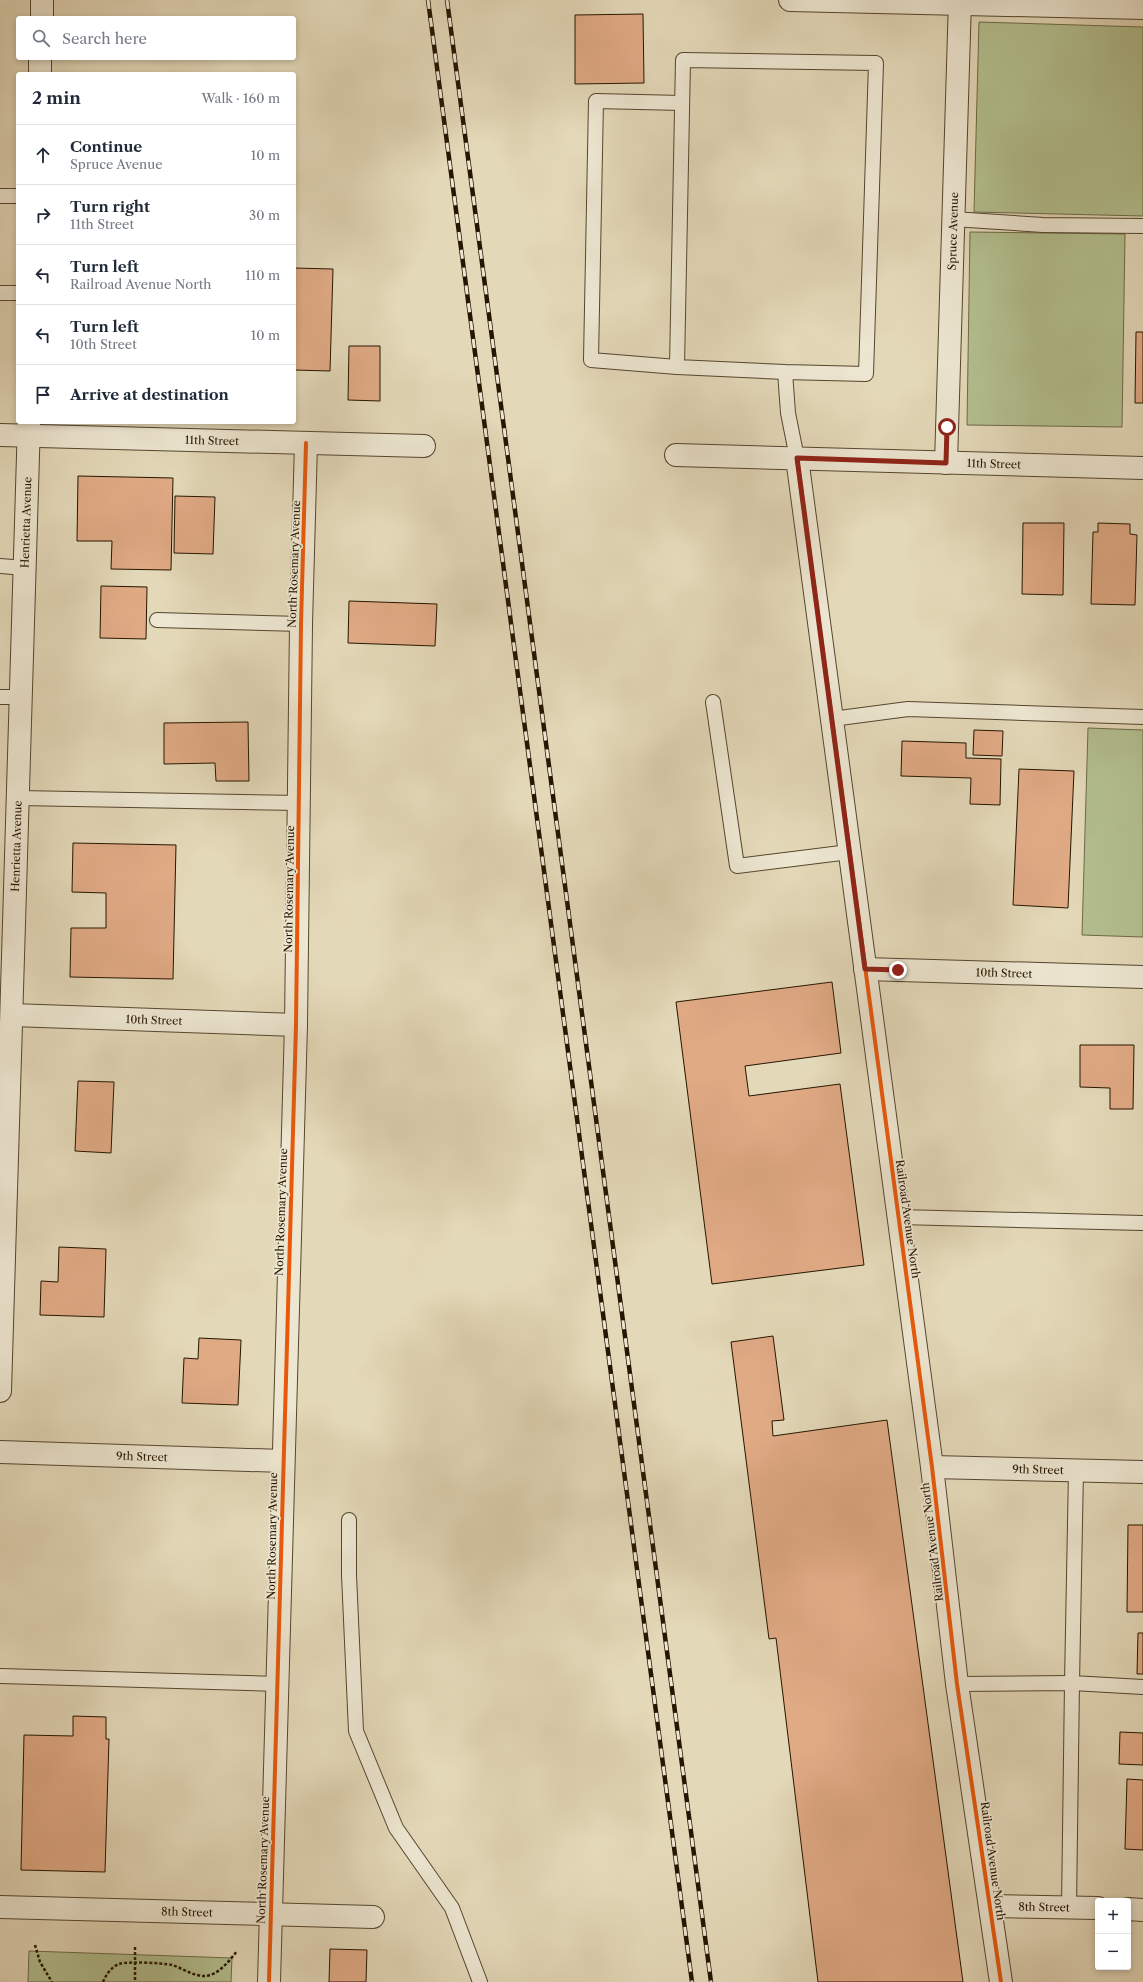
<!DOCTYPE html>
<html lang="en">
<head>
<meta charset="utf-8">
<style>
  :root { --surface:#fff; --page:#f6f6f7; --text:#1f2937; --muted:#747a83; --line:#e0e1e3 }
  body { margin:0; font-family:"Libre Caslon Text",serif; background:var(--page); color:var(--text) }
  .controls { position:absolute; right:12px; bottom:12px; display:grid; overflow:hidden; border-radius:4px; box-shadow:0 2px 6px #0003 }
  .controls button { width:36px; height:36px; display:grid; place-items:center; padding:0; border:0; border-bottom:1px solid var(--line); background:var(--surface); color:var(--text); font:20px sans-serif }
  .stop { position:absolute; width:12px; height:12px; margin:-9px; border:3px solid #8f2418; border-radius:50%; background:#fff }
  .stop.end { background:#8f2418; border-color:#fff; box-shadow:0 1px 4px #0008 }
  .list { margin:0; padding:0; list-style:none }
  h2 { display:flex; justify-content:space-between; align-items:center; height:52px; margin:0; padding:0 16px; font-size:17px }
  h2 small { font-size:13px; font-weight:400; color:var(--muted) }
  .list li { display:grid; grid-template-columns:26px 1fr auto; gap:12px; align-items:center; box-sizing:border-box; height:60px; padding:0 16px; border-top:1px solid var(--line) }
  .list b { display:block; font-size:15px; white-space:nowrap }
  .list p { margin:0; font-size:13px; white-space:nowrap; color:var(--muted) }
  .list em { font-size:13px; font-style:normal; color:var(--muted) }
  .icon { flex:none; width:22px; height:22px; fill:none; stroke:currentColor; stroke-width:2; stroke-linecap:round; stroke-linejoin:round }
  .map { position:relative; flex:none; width:1143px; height:1982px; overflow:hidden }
  .search { position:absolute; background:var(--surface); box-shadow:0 2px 6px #0003; left:16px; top:16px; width:280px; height:44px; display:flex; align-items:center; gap:10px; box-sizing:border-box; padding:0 14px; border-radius:4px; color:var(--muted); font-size:15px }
  .panel { position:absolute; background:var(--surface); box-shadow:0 2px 6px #0003; left:16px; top:72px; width:280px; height:352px; border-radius:4px }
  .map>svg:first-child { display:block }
</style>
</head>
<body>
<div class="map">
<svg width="1143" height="1982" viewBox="0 0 1143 1982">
  <rect width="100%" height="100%" fill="#e3d8b8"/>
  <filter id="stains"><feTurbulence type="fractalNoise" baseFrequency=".005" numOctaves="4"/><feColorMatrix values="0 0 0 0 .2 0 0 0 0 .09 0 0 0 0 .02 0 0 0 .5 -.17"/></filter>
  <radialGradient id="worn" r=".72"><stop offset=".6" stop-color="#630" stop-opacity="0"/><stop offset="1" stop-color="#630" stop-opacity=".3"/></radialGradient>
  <!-- green -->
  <g fill="#b3bf8f" stroke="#6c6a48">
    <path d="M979 22 1143 27V216L974 212Z"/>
    <path d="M970 232 1125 234 1122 427 967 425Z"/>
    <path d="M1088 728 1143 730V937L1082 935Z"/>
    <path d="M29 1951 232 1958 231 1982H28Z"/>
  </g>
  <!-- building -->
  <g fill="#e0aa85" stroke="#261500">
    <path d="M643 14 644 83 575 84V15Z"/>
    <path d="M294 268 333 269 330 371 294 370Z"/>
    <path d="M1136 332H1143V403H1135Z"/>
    <path d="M349 346H380V401L348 400Z"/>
    <path d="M78 476 173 478 171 570 111 569 112 541H77Z"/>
    <path d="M175 496 215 497 213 554 174 553Z"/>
    <path d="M1023 523H1064L1063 595 1022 594Z"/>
    <path d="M1098 523 1130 524V534L1137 535 1135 605 1091 604 1093 532H1098Z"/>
    <path d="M101 586 147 587 146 639 100 638Z"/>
    <path d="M349 601 437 604 435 646 348 643Z"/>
    <path d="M248 722 249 781H216L215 763 164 764V723Z"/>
    <path d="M974 730 1003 731 1002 756 973 755Z"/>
    <path d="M902 741 966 743V758L1001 759 1000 805 970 804 971 778 901 776Z"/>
    <path d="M1019 769 1074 771 1068 908 1013 905Z"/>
    <path d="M73 843 176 845 173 979 70 977 71 928H106V893L72 892Z"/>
    <path d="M832 982 841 1053 745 1066 749 1096 840 1084 864 1265 712 1284 676 1002Z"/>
    <path d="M1080 1045H1134L1133 1109H1110V1088L1080 1087Z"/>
    <path d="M78 1081 114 1082 111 1153 75 1151Z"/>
    <path d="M59 1247 106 1249 104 1317 40 1315 41 1281 58 1282Z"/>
    <path d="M773 1336 784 1420 772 1421 773 1436 887 1420 963 1982H818L776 1638 769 1639 731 1342Z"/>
    <path d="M199 1338 241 1340 238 1405 182 1403 184 1358 198 1359Z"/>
    <path d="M1128 1525H1143V1612H1127Z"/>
    <path d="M1138 1633H1143V1674H1137Z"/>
    <path d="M73 1716 106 1717V1739H109L105 1872 21 1870 24 1735 73 1736Z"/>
    <path d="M1120 1732 1143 1733V1765L1119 1764Z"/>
    <path d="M1127 1779 1143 1780V1850L1125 1849Z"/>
    <path d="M330 1949 367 1950 366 1982H329Z"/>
  </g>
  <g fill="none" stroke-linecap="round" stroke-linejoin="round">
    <!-- lane casing -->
    <g stroke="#55462e" stroke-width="16">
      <g id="lane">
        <path d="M0 196H18"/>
        <path d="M953 219 1043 225 1143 226"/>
        <path d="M0 293H18"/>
        <path d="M677 367 591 360 596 101 682 103"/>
        <path d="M785 372 677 367 683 60 876 63 866 374 785 372 788 413 797 458"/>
        <path d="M0 566 25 568"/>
        <path d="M157 620 301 624"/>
        <path d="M0 697H21"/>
        <path d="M713 702 737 866 849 852"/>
        <path d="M832 719 908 709 1143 717"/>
        <path d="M18 798 299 803"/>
        <path d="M899 1217 1143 1223"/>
        <path d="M1076 1470 1072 1683 1143 1687"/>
        <path d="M349 1520V1575L356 1731 396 1828 452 1908 480 1982"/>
        <path d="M0 1676 278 1684"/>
        <path d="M957 1684 1072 1683 1069 1908"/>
      </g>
    </g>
    <!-- street casing -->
    <g stroke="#55462e" stroke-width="24">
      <g id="street">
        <path d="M790 0 1143 8"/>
        <path d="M42 18V0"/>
        <path d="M40 74V58"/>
        <path id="s1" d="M0 435 424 446"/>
        <path id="s2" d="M676 455 1143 468"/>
        <path d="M797 458 932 1467 957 1684 1001 1982"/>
        <path id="s3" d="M946 463 960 0"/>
        <path id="s4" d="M865 969 1143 977"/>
        <path id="s5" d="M12 1015 296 1025"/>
        <path id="s6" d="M0 1391 29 422"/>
        <path id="s7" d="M0 1452 283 1461"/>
        <path id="s8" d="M932 1467 1143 1472"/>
        <path id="s9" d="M990 1906 1098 1908"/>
        <path id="s10" d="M0 1907 373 1917"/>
        <path d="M1128 1909 1143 1910"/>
        <path d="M269 1982 296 1025 301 624 306 443"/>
      </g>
    </g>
    <!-- path -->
    <g stroke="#261500" stroke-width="2.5" stroke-dasharray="3 2" stroke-linecap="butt">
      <path d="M35 1945 40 1962 52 1982"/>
      <path d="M135 1947V1982"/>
      <path d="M103 1982C106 1975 111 1967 119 1964 130 1961 160 1963 172 1965 182 1968 193 1976 204 1976 218 1976 230 1960 237 1951"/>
    </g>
    <!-- lane -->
    <use href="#lane" stroke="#ede6d1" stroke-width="14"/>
    <!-- street -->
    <use href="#street" stroke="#ede6d1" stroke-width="22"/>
    <!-- rail casing -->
    <g stroke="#261500" stroke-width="4.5">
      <g id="rail">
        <path d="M428 0 692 1982"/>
        <path d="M447 0 711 1982"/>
      </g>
    </g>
    <!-- rail -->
    <use href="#rail" stroke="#ede6d1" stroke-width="3" stroke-dasharray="9" stroke-linecap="butt"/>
    <!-- cycleway casing -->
    <g stroke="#ede6d1" stroke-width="6">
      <g id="cycleway">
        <path d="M797 458 932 1467 957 1684 1001 1982"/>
        <path d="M269 1982 296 1025 301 624 306 443"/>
      </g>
    </g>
    <!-- cycleway -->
    <use href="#cycleway" stroke="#e8590c" stroke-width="4"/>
  </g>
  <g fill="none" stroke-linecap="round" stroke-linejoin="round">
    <!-- route -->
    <path stroke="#8f2418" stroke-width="5" d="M898 970 865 969 797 458 946 463 947 427"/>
  </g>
  <g text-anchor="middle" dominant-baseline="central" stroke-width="3.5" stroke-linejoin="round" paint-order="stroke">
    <!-- street labels -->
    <g font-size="11" fill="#261500" stroke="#ede6d1">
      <text stroke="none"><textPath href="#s3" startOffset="232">Spruce Avenue</textPath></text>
      <text stroke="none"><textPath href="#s1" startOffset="212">11th Street</textPath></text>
      <text stroke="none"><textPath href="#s2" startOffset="318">11th Street</textPath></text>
      <text stroke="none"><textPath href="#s6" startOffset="869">Henrietta Avenue</textPath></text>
      <text transform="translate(294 564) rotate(-88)">North Rosemary Avenue</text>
      <text stroke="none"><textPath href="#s6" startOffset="545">Henrietta Avenue</textPath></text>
      <text transform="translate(289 889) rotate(-89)">North Rosemary Avenue</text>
      <text stroke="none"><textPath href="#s4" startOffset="139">10th Street</textPath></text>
      <text stroke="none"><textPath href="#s5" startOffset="142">10th Street</textPath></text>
      <text transform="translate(281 1212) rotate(-88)">North Rosemary Avenue</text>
      <text transform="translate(908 1219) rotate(82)">Railroad Avenue North</text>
      <text stroke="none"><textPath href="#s7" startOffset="142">9th Street</textPath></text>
      <text stroke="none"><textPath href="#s8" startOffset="106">9th Street</textPath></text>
      <text transform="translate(272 1536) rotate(-89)">North Rosemary Avenue</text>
      <text transform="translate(932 1542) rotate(-97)">Railroad Avenue North</text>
      <text transform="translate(263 1860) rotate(-88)">North Rosemary Avenue</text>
      <text transform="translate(993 1861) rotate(82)">Railroad Avenue North</text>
      <text stroke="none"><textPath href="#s9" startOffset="54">8th Street</textPath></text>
      <text stroke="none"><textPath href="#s10" startOffset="187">8th Street</textPath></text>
    </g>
  </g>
  <rect width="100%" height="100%" filter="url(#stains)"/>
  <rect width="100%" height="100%" fill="url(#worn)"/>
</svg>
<div class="controls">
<button>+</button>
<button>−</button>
</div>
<div class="stop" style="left:947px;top:427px"></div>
<div class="stop end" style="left:898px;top:970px"></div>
<div class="search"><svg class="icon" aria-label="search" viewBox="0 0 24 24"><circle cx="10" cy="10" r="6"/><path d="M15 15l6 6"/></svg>Search here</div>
<section class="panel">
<h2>2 min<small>Walk · 160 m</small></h2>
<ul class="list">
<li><svg class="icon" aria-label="ahead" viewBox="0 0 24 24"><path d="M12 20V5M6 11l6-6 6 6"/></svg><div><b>Continue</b><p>Spruce Avenue</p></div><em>10 m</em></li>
<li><svg class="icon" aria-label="right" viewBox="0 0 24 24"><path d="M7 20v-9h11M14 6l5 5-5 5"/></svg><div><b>Turn right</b><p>11th Street</p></div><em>30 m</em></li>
<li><svg class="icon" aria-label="left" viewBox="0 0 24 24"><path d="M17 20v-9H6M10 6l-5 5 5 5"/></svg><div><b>Turn left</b><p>Railroad Avenue North</p></div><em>110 m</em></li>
<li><svg class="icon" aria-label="left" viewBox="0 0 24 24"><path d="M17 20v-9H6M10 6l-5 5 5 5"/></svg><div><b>Turn left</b><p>10th Street</p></div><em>10 m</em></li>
<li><svg class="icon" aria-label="arrive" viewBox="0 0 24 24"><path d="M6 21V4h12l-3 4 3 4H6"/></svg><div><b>Arrive at destination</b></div></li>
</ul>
</section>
</div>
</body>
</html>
